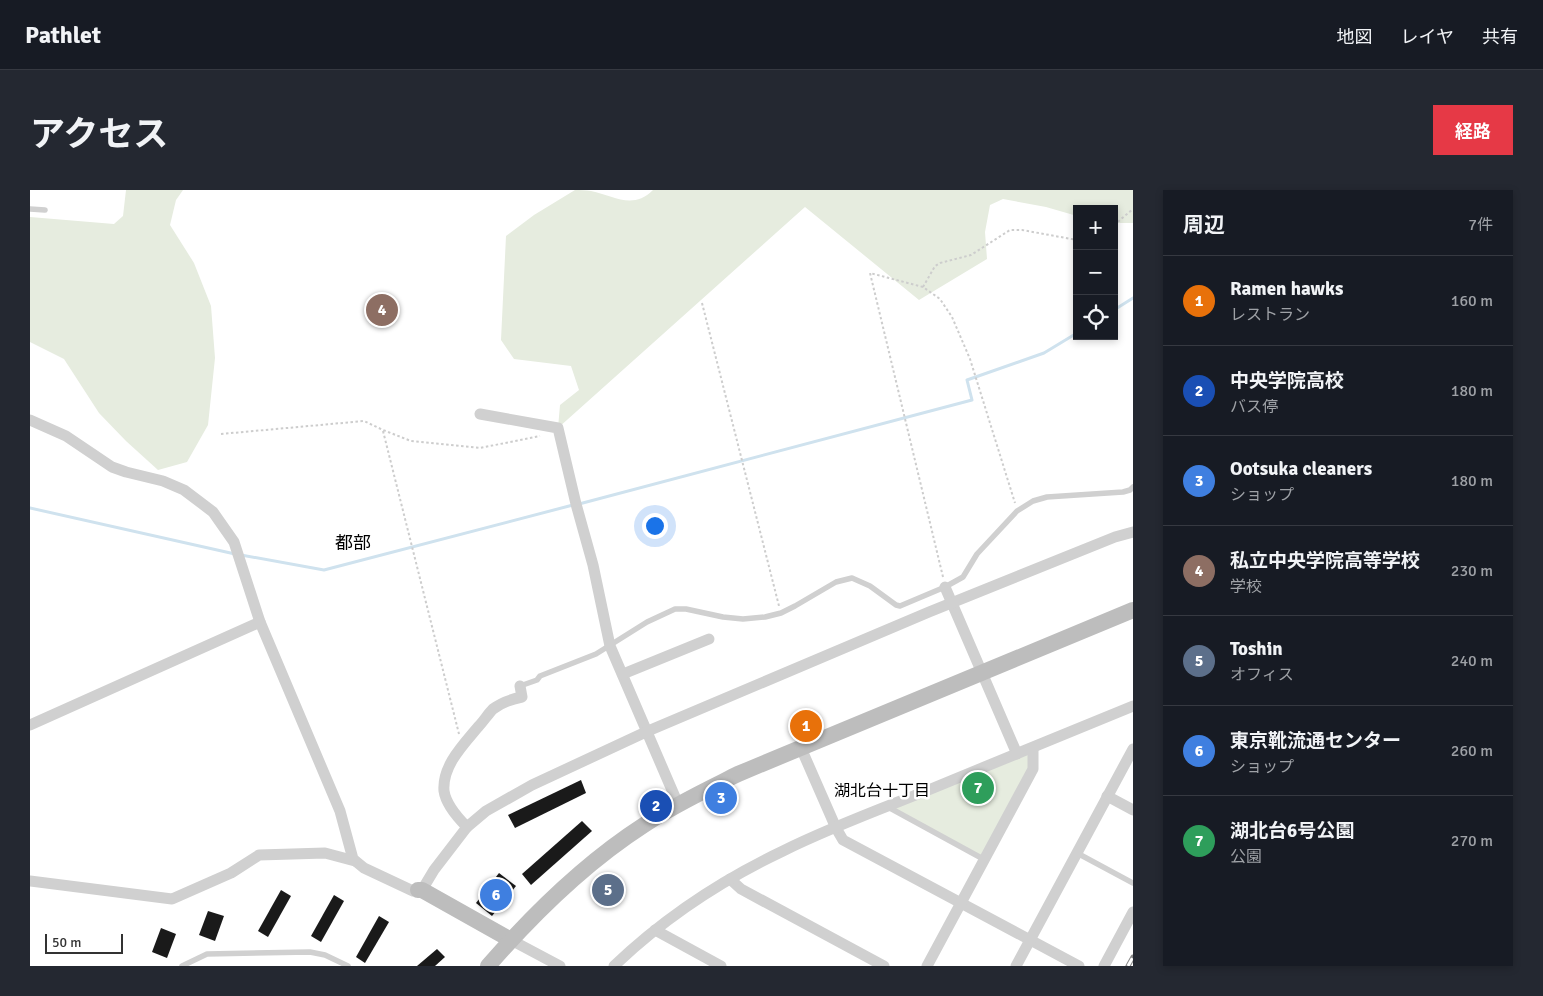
<!DOCTYPE html>
<html lang="ja">
<head>
<meta charset="utf-8">
<style>
  :root { --surface:#171b24; --page:#242831; --text:#f1f3f6; --muted:#9ea1a6; --line:#363941; --accent:#e63946 }
  body { margin:0; font-family:Signika,"Noto Sans JP",sans-serif; background:var(--page); color:var(--text) }
  .controls { position:absolute; right:15px; top:15px; display:grid; overflow:hidden; border-radius:0px; box-shadow:0 2px 8px #0003 }
  .controls button { width:45px; height:45px; display:grid; place-items:center; padding:0; border:0; border-bottom:1px solid var(--line); background:var(--surface); color:var(--text); font:25px sans-serif }
  .scale { position:absolute; left:15px; bottom:12px; width:78px; box-sizing:border-box; padding-left:5px; border:2px solid #333; border-top:0; font-size:14px; line-height:18px; white-space:nowrap; color:#333; -webkit-text-stroke:4px #fff; paint-order:stroke }
  .you { position:absolute; left:624px; top:335px; width:18px; height:18px; margin:-12px; border:4px solid #fff; border-radius:50%; background:#1a73e8; box-shadow:0 0 0 8px #1a73e833 }
  .badge { display:grid; place-items:center; width:32px; height:32px; border-radius:50%; background:var(--accent); color:#fff; font-size:16px; font-weight:700 }
  .pin { position:absolute; translate:-50% -50%; border:2px solid #fff; box-shadow:0 1px 5px #0006 }
  .list { margin:0; padding:0; list-style:none }
  h2 { display:flex; justify-content:space-between; align-items:center; height:65px; margin:0; padding:0 20px; font-size:21px }
  h2 small { font-size:16px; font-weight:400; color:var(--muted) }
  .list li { display:grid; grid-template-columns:32px 1fr auto; gap:15px; align-items:center; box-sizing:border-box; height:90px; padding:0 20px; border-top:1px solid var(--line) }
  .list b { display:block; font-size:19px; white-space:nowrap }
  .list p { margin:0; font-size:16px; white-space:nowrap; color:var(--muted) }
  .list em { font-size:16px; font-style:normal; color:var(--muted) }
  .icon { flex:none; width:28px; height:28px; fill:none; stroke:currentColor; stroke-width:2; stroke-linecap:round; stroke-linejoin:round }
  .map { position:relative; flex:none; width:1103px; height:776px; overflow:hidden; border-radius:0px }
  header { display:flex; align-items:center; gap:30px; box-sizing:border-box; height:70px; padding:0 25px; background:var(--surface); border-bottom:1px solid var(--line) }
  header strong { font-size:24px }
  nav { display:flex; gap:28px; margin-inline-start:auto; font-size:18px }
  .intro { display:flex; align-items:center; justify-content:space-between; box-sizing:border-box; height:120px; padding:0 30px }
  h1 { margin:0; font-size:35px }
  .button { padding:12px 22px; border-radius:0px; background:var(--accent); color:#fff; font-size:18px; font-weight:700 }
  main { display:flex; gap:30px; padding:0 30px }
  aside { flex:1; background:var(--surface); border-radius:0px; box-shadow:0 2px 8px #0003 }
  .map>svg:first-child { display:block }
</style>
</head>
<body>
<header>
<strong>Pathlet</strong>
<nav><a>地図</a><a>レイヤ</a><a>共有</a></nav>
</header>
<div class="intro"><h1>アクセス</h1><a class="button">経路</a></div>
<main>
<div class="map">
<svg width="1103" height="776" viewBox="0 0 1103 776">
  <rect width="100%" height="100%" fill="#fff"/>
  <!-- green -->
  <g fill="#e6ecdf">
    <path d="M96 0H153L146 10 140 35 164 73 181 116 185 168 178 235 157 272 128 280 96 251 69 223 34 169 0 152V27L84 34 93 26Z"/>
    <path d="M545 0C550 0 556 0 561 1 584 6 603 20 623 0H1103V33H1084V19H1047V26L1016 17 973 9 960 15 955 42 957 69 889 110 775 17 528 238 530 215 549 200 541 176 484 169 471 150 476 46 504 25Z"/>
    <path d="M1003 558V579L955 670 856 616Z"/>
  </g>
  <g fill="none" stroke-linecap="round" stroke-linejoin="round">
    <!-- stream -->
    <g stroke="#cfe2ee" stroke-width="3">
      <path d="M1084 120 1103 108"/>
      <path d="M549 314 942 210 937 190 1014 163 1047 143"/>
      <path d="M0 318 205 364"/>
      <path d="M211 365 294 380 543 315"/>
    </g>
  </g>
  <!-- building -->
  <g fill="#1a1a1a">
    <path d="M551 590 556 603 485 638 478 625Z"/>
    <path d="M552 631 562 641 501 695 492 684Z"/>
    <path d="M469 683 486 696 462 726 446 713Z"/>
    <path d="M251 700 261 706 238 747 228 741Z"/>
    <path d="M304 705 314 711 291 752 281 746Z"/>
    <path d="M178 721 194 726 185 751 169 745Z"/>
    <path d="M349 726 359 732 335 773 326 767Z"/>
    <path d="M131 738 146 744 137 768 122 762Z"/>
    <path d="M407 759 415 767 405 776H387Z"/>
  </g>
  <g fill="none" stroke-linecap="round" stroke-linejoin="round">
    <!-- path -->
    <g stroke="#cdcdcd" stroke-width="2" stroke-dasharray="2.5 2.5" stroke-linecap="butt">
      <path d="M1084 35 1103 19"/>
      <path d="M893 97 905 76 910 73 941 65 980 40H992L1047 50"/>
      <path d="M672 113 749 416"/>
      <path d="M353 241 429 544"/>
      <path d="M191 244 334 231 353 240 381 251 450 258 510 246"/>
      <path d="M913 387 840 83 893 97 910 109 922 127 940 169 985 313"/>
    </g>
    <!-- lane -->
    <g stroke="#d0d0d0" stroke-width="5.5">
      <path d="M0 19 15 20"/>
      <path d="M490 496 507 490 510 486 566 464 617 432 645 419H656L693 427 713 429 735 427 751 423 765 416 806 392 822 388 840 396 866 415 870 416 915 397 933 387 947 364 987 321 1003 311 1017 307 1093 302 1100 300 1103 297"/>
      <path d="M858 617 955 670"/>
      <path d="M1047 663 1103 693"/>
      <path d="M152 776 177 764 280 762 295 765 318 776"/>
    </g>
    <!-- street -->
    <g stroke="#d0d0d0" stroke-width="11">
      <path d="M450 224 528 238 546 314 563 375 580 456 648 614"/>
      <path d="M0 230 36 246 82 277 96 282 133 291 154 300 183 322 204 352 230 432 310 621 323 669 334 678 383 701 388 700"/>
      <path d="M915 397 987 564"/>
      <path d="M593 484 679 449"/>
      <path d="M0 535 230 432"/>
      <path d="M771 558 806 638 813 650 1049 776"/>
      <path d="M1077 606 1103 620"/>
      <path d="M437 637C428 628 416 615 414 601 412 576 433 555 448 537 453 532 458 524 463 519 471 513 482 509 492 507L490 496"/>
      <path d="M700 689 711 699 854 776"/>
      <path d="M0 691 142 709 201 683 229 665 295 663 325 671"/>
      <path d="M392 700 404 680 437 637 456 621 502 595 618 541 899 422 1085 347 1103 342"/>
      <path d="M625 740 691 776"/>
      <path d="M481 750 530 776"/>
      <path d="M584 776C633 729 692 690 753 661 799 638 848 620 896 601 965 573 1034 545 1103 516"/>
      <path d="M897 776 1003 579V558"/>
      <path d="M986 776 1103 559"/>
      <path d="M1074 776 1103 722"/>
    </g>
    <!-- secondary -->
    <g stroke="#bdbdbd" stroke-width="16">
      <path d="M388 700H392L481 750"/>
      <path d="M458 776C504 723 555 673 614 635 644 615 676 600 708 584L1103 420"/>
    </g>
    <!-- rail casing -->
    <g stroke="#888" stroke-width="5">
      <path id="rail" d="M1098 776 1103 767"/>
    </g>
    <!-- rail -->
    <use href="#rail" stroke="#fff" stroke-width="3" stroke-dasharray="9" stroke-linecap="butt"/>
  </g>
  <g text-anchor="middle" dominant-baseline="central" stroke-width="5" stroke-linejoin="round" paint-order="stroke">
    <!-- neighbourhood labels -->
    <g font-size="16" fill="#000" stroke="#fff">
      <text x="852" y="601">湖北台十丁目</text>
    </g>
    <!-- quarter labels -->
    <g font-size="18" fill="#000" stroke="#fff">
      <text x="323" y="353">都部</text>
    </g>
  </g>
</svg>
<div class="controls">
<button>+</button>
<button>−</button>
<button><svg class="icon" aria-label="locate" viewBox="0 0 24 24"><circle cx="12" cy="12" r="6"/><path d="M12 2v4M12 18v4M2 12h4M18 12h4"/></svg></button>
</div>
<div class="scale">50 m</div>
<div class="you"></div>
<div class="pin badge" style="left:776px;top:536px;background:#e8710a">1</div>
<div class="pin badge" style="left:626px;top:616px;background:#1a4fb4">2</div>
<div class="pin badge" style="left:691px;top:608px;background:#3f7fe0">3</div>
<div class="pin badge" style="left:352px;top:120px;background:#8d6e63">4</div>
<div class="pin badge" style="left:578px;top:700px;background:#5c6f8a">5</div>
<div class="pin badge" style="left:466px;top:705px;background:#3f7fe0">6</div>
<div class="pin badge" style="left:948px;top:598px;background:#2e9e5b">7</div>
</div>
<aside>
<h2>周辺<small>7件</small></h2>
<ul class="list">
<li><span class="badge" style="background:#e8710a">1</span><div><b>Ramen hawks</b><p>レストラン</p></div><em>160 m</em></li>
<li><span class="badge" style="background:#1a4fb4">2</span><div><b>中央学院高校</b><p>バス停</p></div><em>180 m</em></li>
<li><span class="badge" style="background:#3f7fe0">3</span><div><b>Ootsuka cleaners</b><p>ショップ</p></div><em>180 m</em></li>
<li><span class="badge" style="background:#8d6e63">4</span><div><b>私立中央学院高等学校</b><p>学校</p></div><em>230 m</em></li>
<li><span class="badge" style="background:#5c6f8a">5</span><div><b>Toshin</b><p>オフィス</p></div><em>240 m</em></li>
<li><span class="badge" style="background:#3f7fe0">6</span><div><b>東京靴流通センター</b><p>ショップ</p></div><em>260 m</em></li>
<li><span class="badge" style="background:#2e9e5b">7</span><div><b>湖北台6号公園</b><p>公園</p></div><em>270 m</em></li>
</ul>
</aside>
</main>
</body>
</html>
